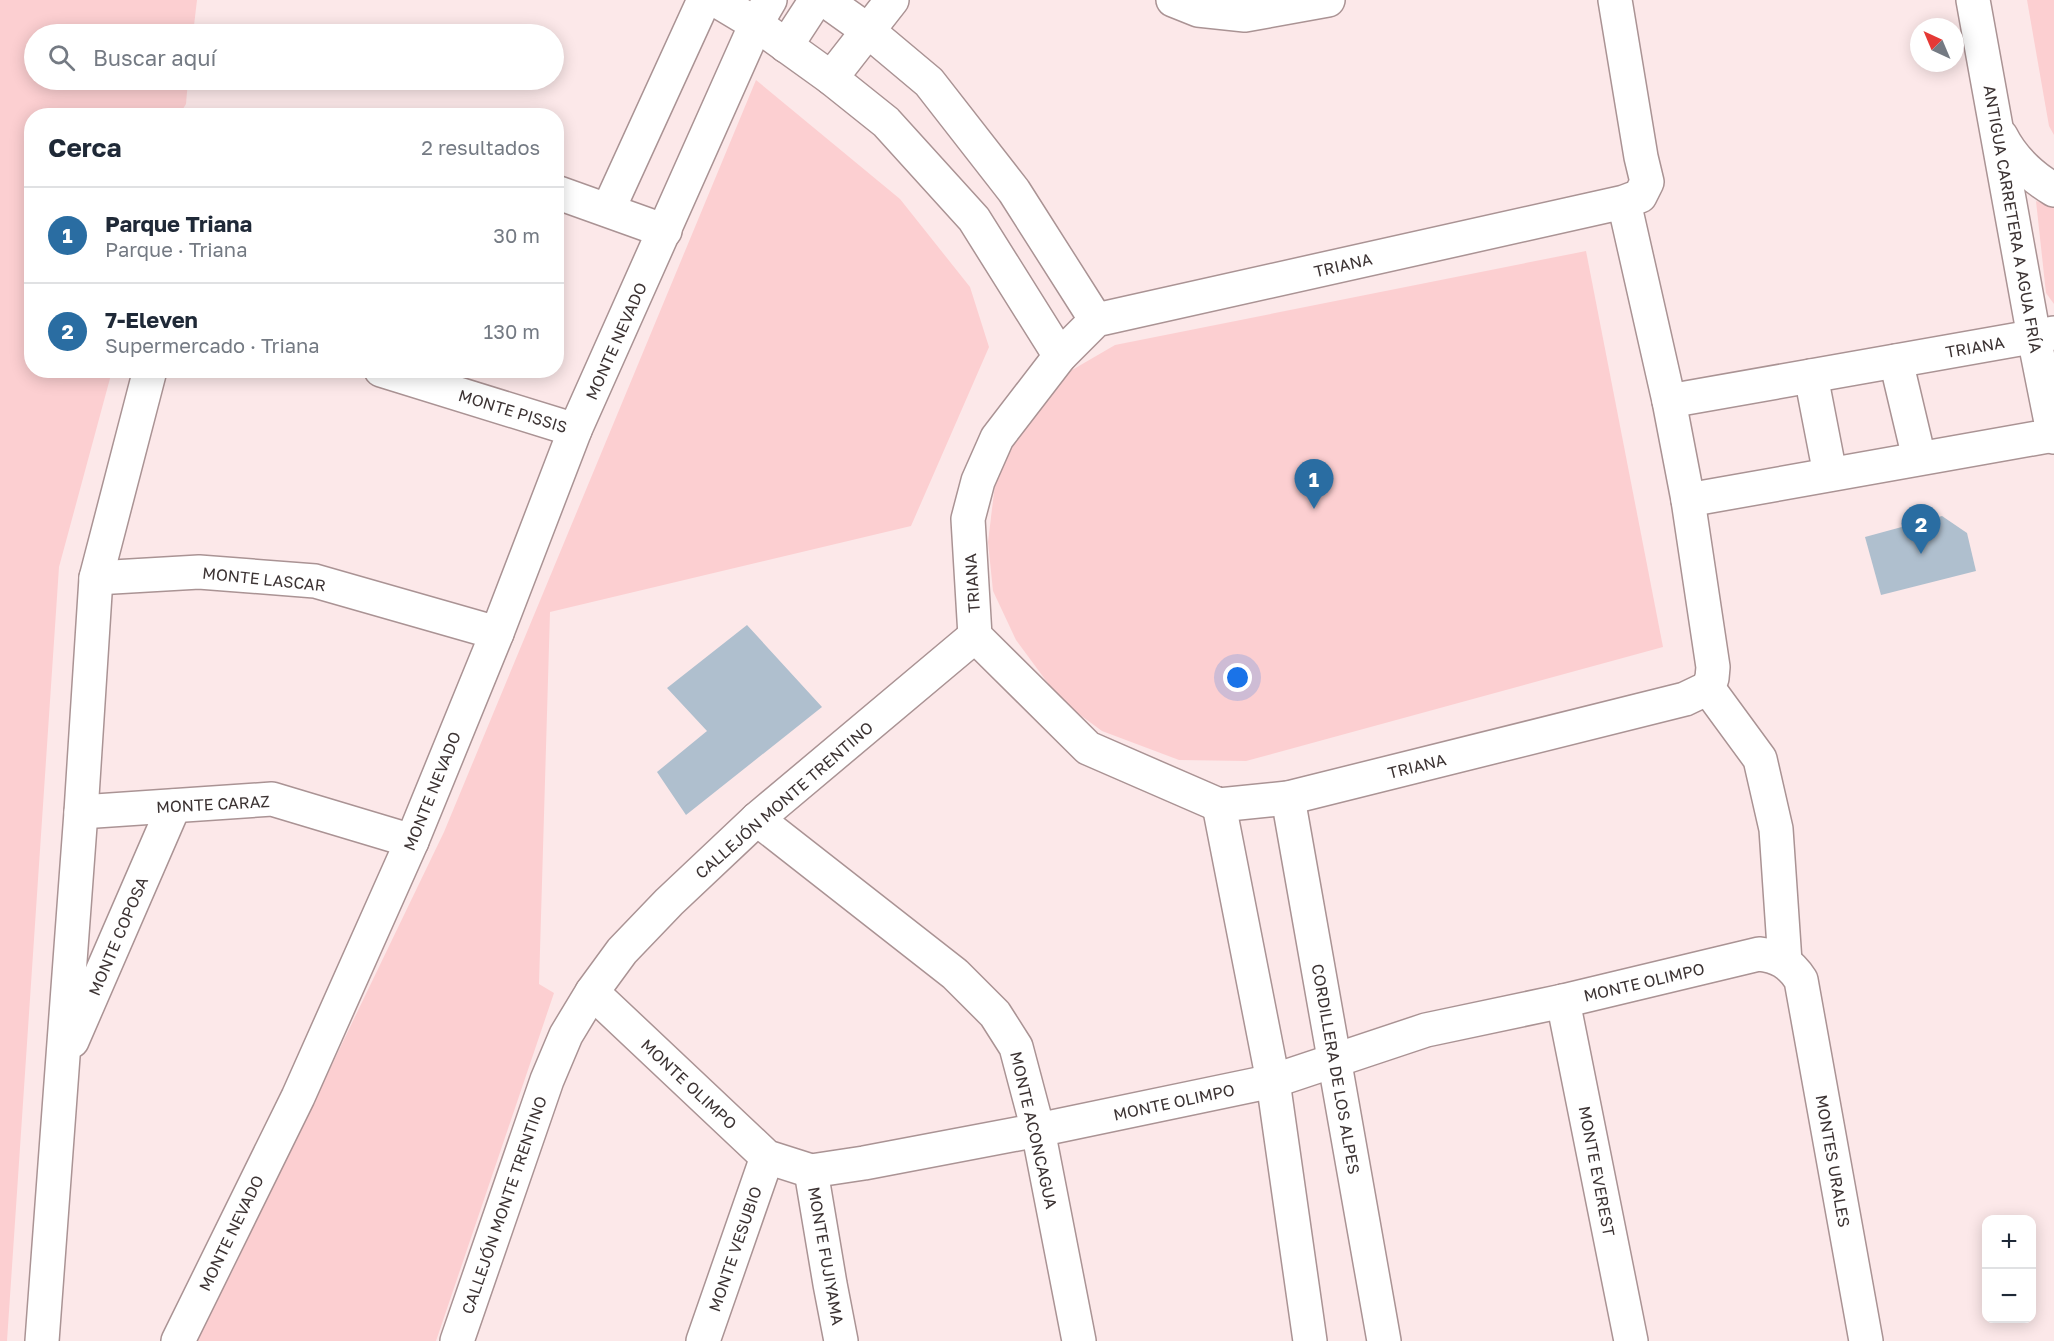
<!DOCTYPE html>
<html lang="es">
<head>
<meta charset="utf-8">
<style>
  :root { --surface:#fff; --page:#f6f6f7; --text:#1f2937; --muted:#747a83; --line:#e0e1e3; --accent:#2a6da2 }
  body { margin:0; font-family:"Golos Text",sans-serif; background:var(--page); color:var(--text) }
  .controls { position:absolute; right:18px; bottom:18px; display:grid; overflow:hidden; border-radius:12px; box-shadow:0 3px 15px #0003 }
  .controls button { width:54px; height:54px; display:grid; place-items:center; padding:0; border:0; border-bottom:2px solid var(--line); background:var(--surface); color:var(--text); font:30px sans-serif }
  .compass { position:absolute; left:1910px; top:18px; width:54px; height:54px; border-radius:50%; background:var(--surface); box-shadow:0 3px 15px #0003; rotate:316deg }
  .you { position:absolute; left:1238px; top:678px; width:21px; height:21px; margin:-15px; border:4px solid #fff; border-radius:50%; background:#1a73e8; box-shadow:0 0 0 9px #1a73e833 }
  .badge { display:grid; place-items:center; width:39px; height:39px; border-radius:50%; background:var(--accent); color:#fff; font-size:20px; font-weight:700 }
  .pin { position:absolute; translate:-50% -50px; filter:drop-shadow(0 2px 3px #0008) }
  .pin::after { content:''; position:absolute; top:32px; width:21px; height:18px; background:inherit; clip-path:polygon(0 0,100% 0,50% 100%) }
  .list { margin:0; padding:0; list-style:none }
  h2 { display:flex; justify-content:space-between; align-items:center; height:78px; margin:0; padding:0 24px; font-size:26px }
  h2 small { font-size:20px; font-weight:400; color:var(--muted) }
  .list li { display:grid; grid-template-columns:39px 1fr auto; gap:18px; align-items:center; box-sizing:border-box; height:96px; padding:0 24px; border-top:2px solid var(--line) }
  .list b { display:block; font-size:22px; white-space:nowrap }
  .list p { margin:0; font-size:20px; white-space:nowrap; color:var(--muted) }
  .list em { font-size:20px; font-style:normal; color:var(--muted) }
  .icon { flex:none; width:33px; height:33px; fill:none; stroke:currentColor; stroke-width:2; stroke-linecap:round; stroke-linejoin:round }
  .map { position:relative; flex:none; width:2054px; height:1341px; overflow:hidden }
  .search { position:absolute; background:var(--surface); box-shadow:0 3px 15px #0003; left:24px; top:24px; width:540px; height:66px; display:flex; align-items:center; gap:15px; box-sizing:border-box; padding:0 21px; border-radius:33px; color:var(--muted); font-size:22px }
  .panel { position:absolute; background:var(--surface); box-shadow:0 3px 15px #0003; left:24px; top:108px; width:540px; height:270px; border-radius:24px }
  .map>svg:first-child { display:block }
</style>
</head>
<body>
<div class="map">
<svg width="2054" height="1341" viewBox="0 0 2054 1341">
  <rect width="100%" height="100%" fill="#fce8e9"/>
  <!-- green -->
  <g fill="#fccfd1">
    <path d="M0 0H197L193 34H34V80H188L186 104 179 115 32 116V370L112 371 59 567 7 1341H0Z"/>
    <path d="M2027 0H2054V135L2049 126Z"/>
    <path d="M756 80 900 199 970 287 989 347 911 526 550 612 539 984 554 993 436 1341H191L231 1274 444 832Z"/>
    <path d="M2036 201 2054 207V304L2046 293Z"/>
    <path d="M1586 251 1663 647 1246 761 1179 760 1102 731 1061 701 1016 640 993 591 988 542 996 476 1020 425 1060 377 1115 345Z"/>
  </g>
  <!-- building -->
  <g fill="#afbfce">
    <path d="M1942 516 1967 533 1976 571 1881 595 1865 537Z"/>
    <path d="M747 625 822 707 686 815 657 772 707 731 667 688Z"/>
  </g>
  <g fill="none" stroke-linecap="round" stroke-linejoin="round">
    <!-- minor casing -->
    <g stroke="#aa9394" stroke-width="36">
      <g id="minor">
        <path d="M716 0 756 24 831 78 886 122 974 219 1060 356"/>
        <path d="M825 0 867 30 929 82 1014 191 1096 320"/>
        <path d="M1173 0 1198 10 1245 15 1328 0"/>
        <path d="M1615 0 1641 157 1647 182 1640 196 1624 202 1096 320 1060 356 997 438 978 481 968 519 975 636 1088 748 1219 805 1288 798 1685 699 1708 688 1712 678 1713 667 1688 500 1669 401 1624 202"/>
        <path d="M786 46 816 0"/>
        <path d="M831 78 892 0"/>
        <path d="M556 192 665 231"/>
        <path d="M608 210 704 0"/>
        <path d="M1896 361 1919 458"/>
        <path d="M381 370 575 430"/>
        <path d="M1811 376 1830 474"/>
        <path d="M1669 401 2054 333"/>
        <path d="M1688 500 2054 435"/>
        <path d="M96 578 199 572 315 581 497 633"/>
        <path d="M1708 688 1760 759 1776 829 1785 962"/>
        <path d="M1288 798 1384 1341"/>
        <path d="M1219 805 1273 1081 1310 1341"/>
        <path d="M81 812 272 799 412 841"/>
        <path d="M757 819 955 974 995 1014 1016 1047 1038 1130 1079 1341"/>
        <path d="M592 992 767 1157 811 1171 864 1163 1038 1130 1273 1081 1426 1030 1563 1001 1759 954C1778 956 1790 963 1801 980L1866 1341"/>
        <path d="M1563 1001 1631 1341"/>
        <path d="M72 1041 174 806"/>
        <path d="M811 1171 830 1284 841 1341"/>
        <path d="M42 1341 81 812 96 578 150 370"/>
        <path d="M178 1341 298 1097 412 841 497 633 575 430 756 24 770 0"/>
        <path d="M457 1341 547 1080 566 1035 592 992 622 951 669 902 757 819 975 636"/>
        <path d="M703 1341 767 1157"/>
      </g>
    </g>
    <!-- tertiary casing -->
    <g stroke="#aa9394" stroke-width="36">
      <g id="tertiary">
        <path d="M1973 0 2034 337 2054 437"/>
        <path d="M2001 136C2013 160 2031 176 2054 190"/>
      </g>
    </g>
    <!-- minor -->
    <use href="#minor" stroke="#fff" stroke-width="33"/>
    <!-- tertiary -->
    <use href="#tertiary" stroke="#fff" stroke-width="33"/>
  </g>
  <g text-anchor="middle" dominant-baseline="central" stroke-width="5" stroke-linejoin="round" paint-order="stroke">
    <!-- street labels -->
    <g font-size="16" fill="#3c3333" stroke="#fff">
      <text transform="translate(2013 219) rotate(80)">ANTIGUA CARRETERA A AGUA FRÍA</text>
      <text transform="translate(1343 265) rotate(-13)">TRIANA</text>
      <text transform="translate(616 341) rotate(-66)">MONTE NEVADO</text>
      <text transform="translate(1975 347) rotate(-10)">TRIANA</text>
      <text transform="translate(513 411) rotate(17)">MONTE PISSIS</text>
      <text transform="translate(264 579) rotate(6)">MONTE LASCAR</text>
      <text transform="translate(972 583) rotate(-94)">TRIANA</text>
      <text transform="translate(1417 766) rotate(-14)">TRIANA</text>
      <text transform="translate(432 791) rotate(-68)">MONTE NEVADO</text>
      <text transform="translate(784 800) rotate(-41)">CALLEJÓN MONTE TRENTINO</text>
      <text transform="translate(213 804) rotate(-3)">MONTE CARAZ</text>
      <text transform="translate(118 936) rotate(-67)">MONTE COPOSA</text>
      <text transform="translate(1644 982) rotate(-13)">MONTE OLIMPO</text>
      <text transform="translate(1336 1069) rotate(80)">CORDILLERA DE LOS ALPES</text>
      <text transform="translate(689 1084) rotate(43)">MONTE OLIMPO</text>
      <text transform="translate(1174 1102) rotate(-12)">MONTE OLIMPO</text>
      <text transform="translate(1034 1130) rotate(77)">MONTE ACONCAGUA</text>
      <text transform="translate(1833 1161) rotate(80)">MONTES URALES</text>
      <text transform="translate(1597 1171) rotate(79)">MONTE EVEREST</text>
      <text transform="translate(504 1205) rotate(-71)">CALLEJÓN MONTE TRENTINO</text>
      <text transform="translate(231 1233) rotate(-64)">MONTE NEVADO</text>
      <text transform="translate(735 1249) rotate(-71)">MONTE VESUBIO</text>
      <text transform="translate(826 1256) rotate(80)">MONTE FUJIYAMA</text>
    </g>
  </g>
</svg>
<div class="controls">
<button>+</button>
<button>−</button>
</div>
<svg class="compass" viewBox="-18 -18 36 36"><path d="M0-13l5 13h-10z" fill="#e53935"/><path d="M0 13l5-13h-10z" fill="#747a83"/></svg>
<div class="you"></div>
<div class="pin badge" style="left:1314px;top:509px">1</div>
<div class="pin badge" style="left:1921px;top:554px">2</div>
<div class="search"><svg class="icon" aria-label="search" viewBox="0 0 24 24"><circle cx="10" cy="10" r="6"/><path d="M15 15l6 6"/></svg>Buscar aquí</div>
<section class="panel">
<h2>Cerca<small>2 resultados</small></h2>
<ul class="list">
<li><span class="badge">1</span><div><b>Parque Triana</b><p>Parque · Triana</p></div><em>30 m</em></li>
<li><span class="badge">2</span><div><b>7-Eleven</b><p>Supermercado · Triana</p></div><em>130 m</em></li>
</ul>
</section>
</div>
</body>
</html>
